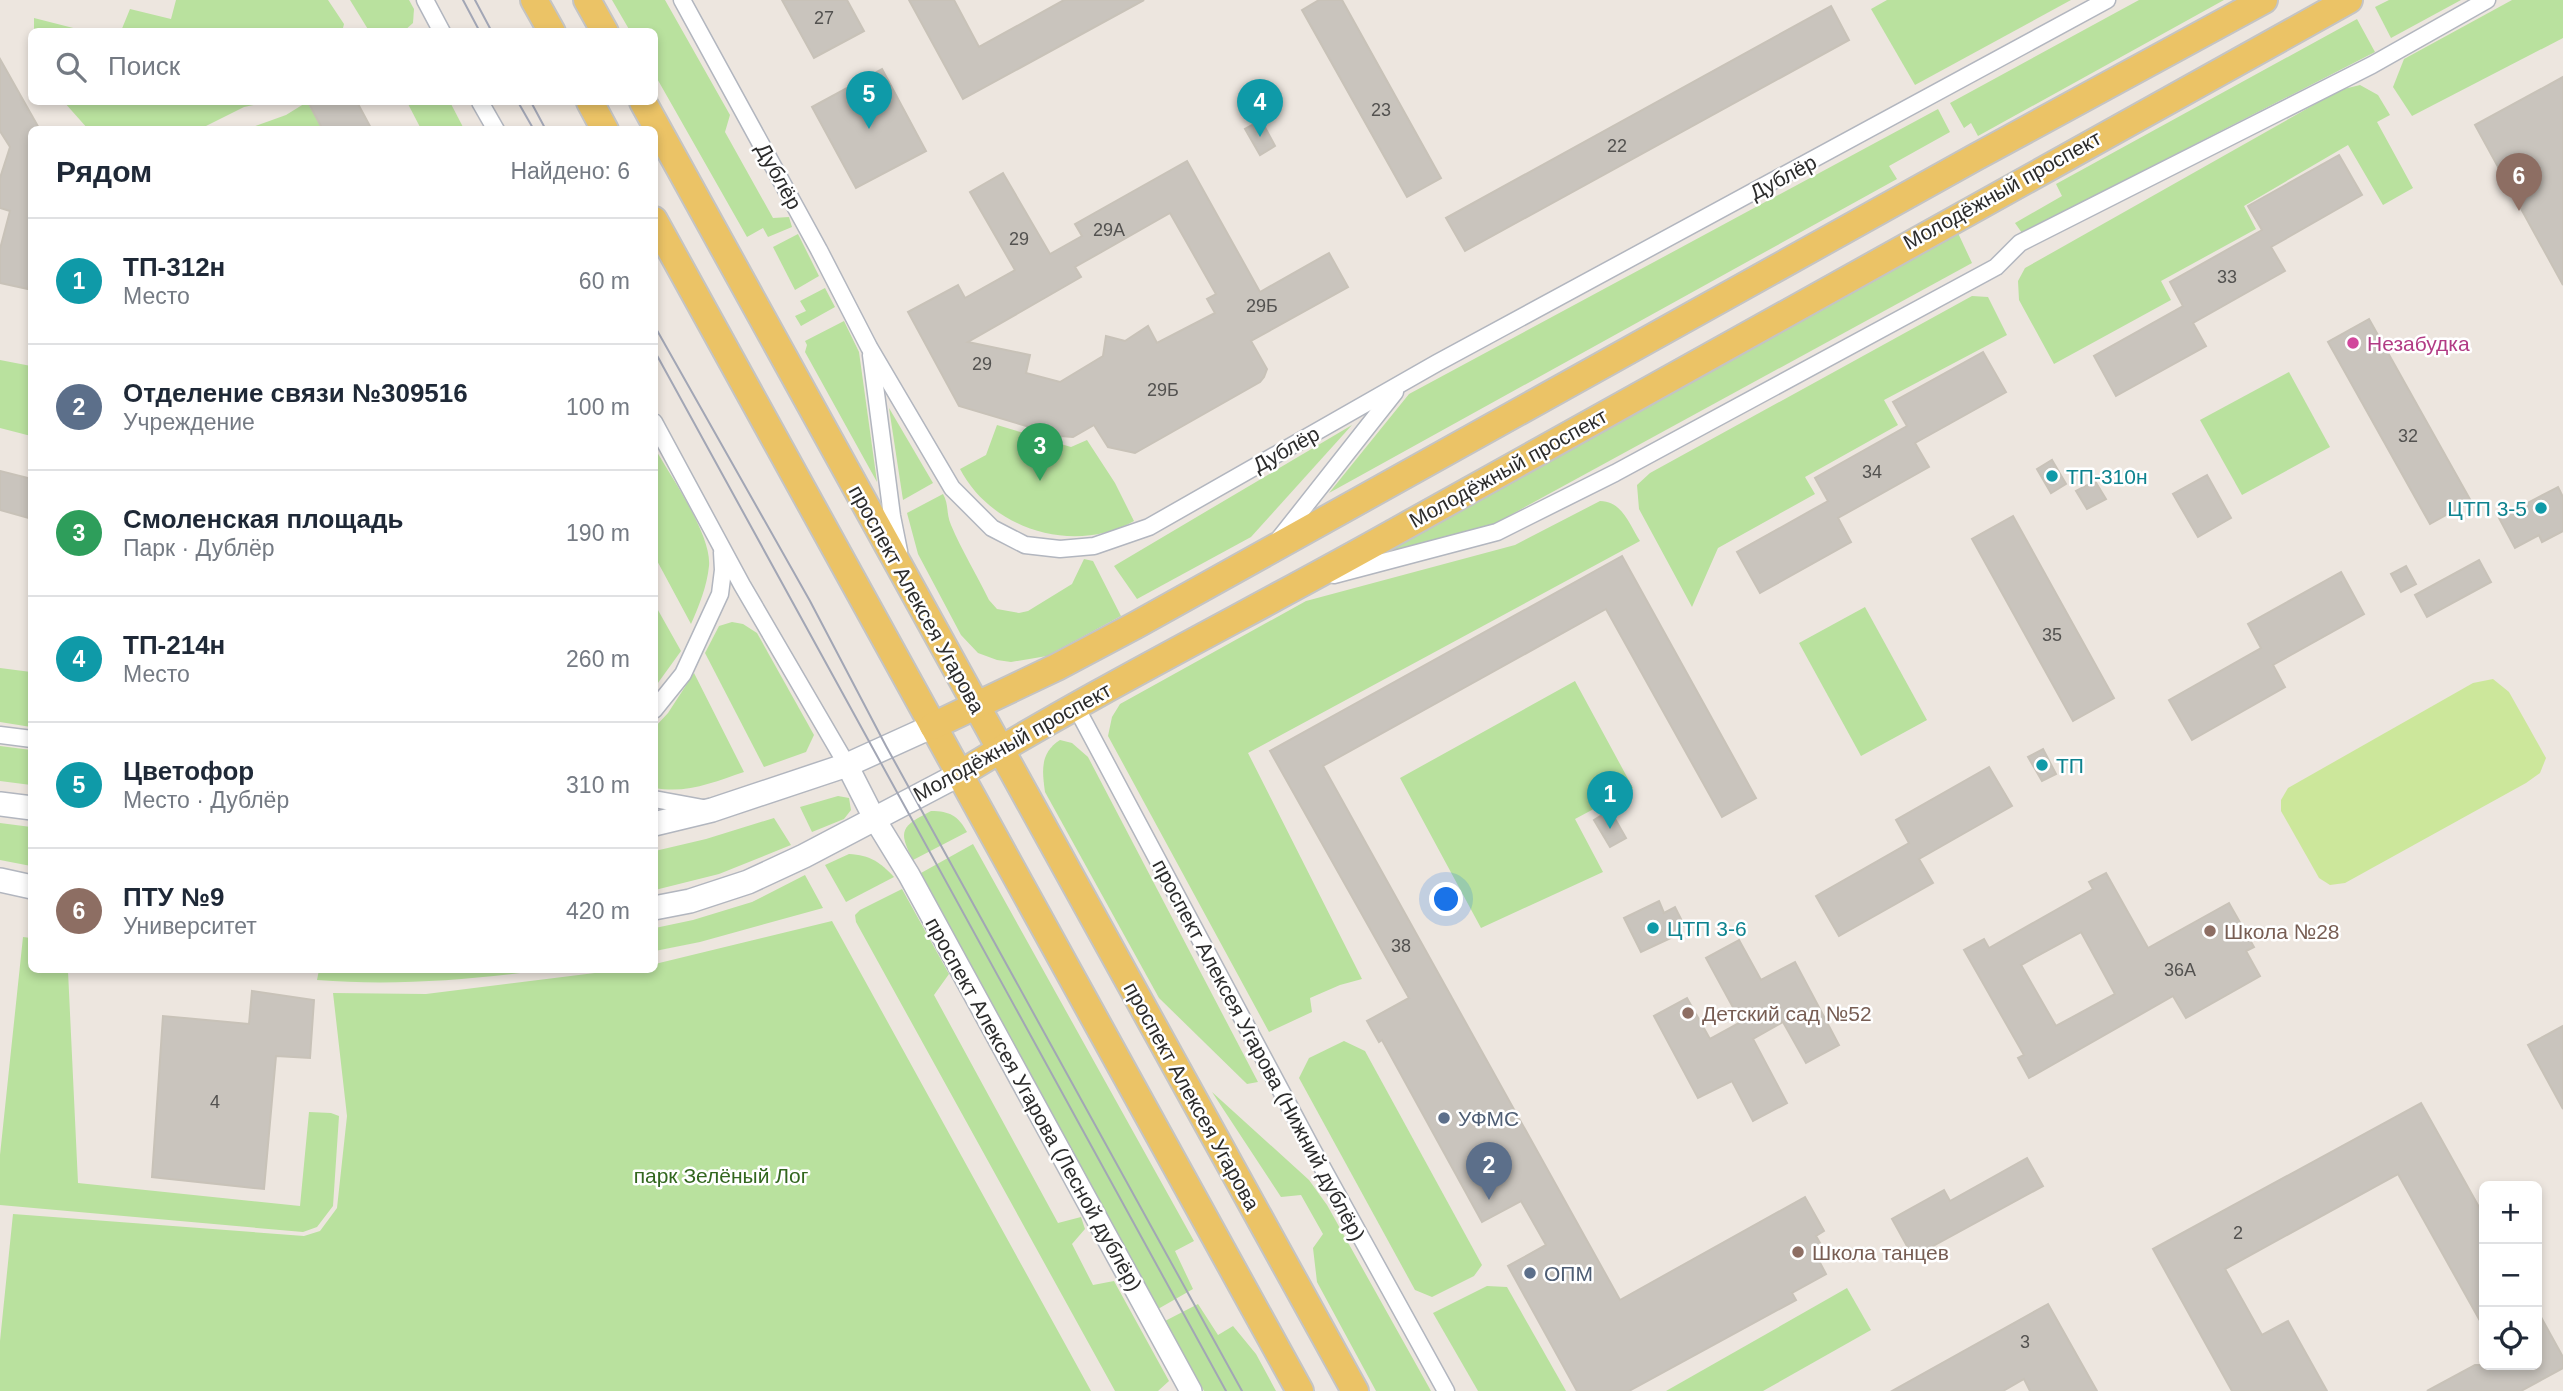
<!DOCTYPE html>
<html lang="ru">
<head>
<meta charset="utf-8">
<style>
  :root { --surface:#fff; --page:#f6f6f7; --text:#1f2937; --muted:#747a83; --line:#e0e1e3; --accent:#d93025 }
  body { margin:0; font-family:Arial,sans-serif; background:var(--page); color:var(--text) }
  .controls { position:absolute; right:21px; bottom:21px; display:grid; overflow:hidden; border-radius:10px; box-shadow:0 4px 10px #0003 }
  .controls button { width:63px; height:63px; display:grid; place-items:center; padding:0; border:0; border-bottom:2px solid var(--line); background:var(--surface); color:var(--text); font:35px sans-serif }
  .you { position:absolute; left:1447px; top:900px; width:24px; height:24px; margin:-18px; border:5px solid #fff; border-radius:50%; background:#1a73e8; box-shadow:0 0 0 10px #1a73e833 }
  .badge { display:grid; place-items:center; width:46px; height:46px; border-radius:50%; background:var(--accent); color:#fff; font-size:23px; font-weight:700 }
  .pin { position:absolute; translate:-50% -58px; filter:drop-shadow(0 2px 4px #0008) }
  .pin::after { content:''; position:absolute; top:37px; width:24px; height:21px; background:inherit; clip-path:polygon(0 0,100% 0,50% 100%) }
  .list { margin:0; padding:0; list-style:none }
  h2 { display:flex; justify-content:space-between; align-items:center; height:91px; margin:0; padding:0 28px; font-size:30px }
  h2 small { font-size:23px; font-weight:400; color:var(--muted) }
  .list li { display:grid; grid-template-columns:46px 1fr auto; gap:21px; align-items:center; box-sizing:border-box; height:126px; padding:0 28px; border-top:2px solid var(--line) }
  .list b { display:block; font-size:26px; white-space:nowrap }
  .list p { margin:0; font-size:23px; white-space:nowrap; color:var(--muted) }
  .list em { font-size:23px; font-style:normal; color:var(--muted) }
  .icon { flex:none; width:38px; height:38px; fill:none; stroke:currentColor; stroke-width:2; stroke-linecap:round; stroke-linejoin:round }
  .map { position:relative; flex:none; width:2563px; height:1391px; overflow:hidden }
  .search { position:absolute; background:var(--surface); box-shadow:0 4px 10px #0003; left:28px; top:28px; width:630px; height:77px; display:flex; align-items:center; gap:18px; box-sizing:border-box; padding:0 24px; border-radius:10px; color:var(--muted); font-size:26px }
  .panel { position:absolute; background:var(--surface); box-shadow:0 4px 10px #0003; left:28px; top:126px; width:630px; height:847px; border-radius:10px }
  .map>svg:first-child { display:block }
</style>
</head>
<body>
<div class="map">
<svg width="2563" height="1391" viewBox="0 0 2563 1391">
  <rect width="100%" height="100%" fill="#ede6df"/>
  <!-- green -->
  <g fill="#b9e19e">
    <path d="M176 0H328L344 24 342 32 121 31 130 9 171 19Z"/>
    <path d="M350 0H409L414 9 413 23 404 31H369Z"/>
    <path d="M612 0H665L730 115 725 132 773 218 789 217 792 227 768 237 763 228 747 237 655 75 654 32 630 31Z"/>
    <path d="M1887 0H2071L1915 85 1871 9Z"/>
    <path d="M2139 0H2224L1978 136 1971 123 1964 128 1950 103Z"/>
    <path d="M2389 0H2461L2391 38 2375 7Z"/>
    <path d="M2512 0H2563V38L2412 116 2393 87 2404 59Z"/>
    <path d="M34 18 85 31H34Z"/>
    <path d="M2357 19 2375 52 2022 233 2015 223 2062 196 2056 184Z"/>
    <path d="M2360 85 2378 95 2390 115 2377 122 2413 188 2383 205 2348 145 2244 206 2256 229 2161 281 2171 300 2054 364 2019 300 2018 281 2025 268 2340 90Z"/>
    <path d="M64 102H268L244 107 200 129H88Z"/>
    <path d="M307 102 323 129 244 130 286 115Z"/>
    <path d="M407 102H450L464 129H421Z"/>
    <path d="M1938 109 1950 132 1889 166 1897 179 1329 493 1409 394Z"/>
    <path d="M1958 233 1972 263 1494 524 1380 556Z"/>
    <path d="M798 234 819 276 795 290 773 247Z"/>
    <path d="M825 288 835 307 801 326 795 316 806 311 800 301Z"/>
    <path d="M1972 296 1988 297 2007 335 1884 400 1898 425 1805 477 1815 494 1718 548 1692 607 1639 509 1637 485 1650 473Z"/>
    <path d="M844 321 859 352 877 482 805 352 807 345 805 341Z"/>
    <path d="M0 360 31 366V436L0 428Z"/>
    <path d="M2289 372 2330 447 2242 495 2200 420Z"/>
    <path d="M889 408 933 483 903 500Z"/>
    <path d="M997 425 1071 447 1087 440 1115 483 1134 521C1074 555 992 530 960 469L986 455Z"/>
    <path d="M1352 425 1251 537 1137 599 1114 566Z"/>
    <path d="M654 447C670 475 712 535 709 566 707 586 699 606 691 624L655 557Z"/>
    <path d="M943 494C949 504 946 514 951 525 962 551 977 575 989 600L997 609 1019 613 1028 611 1072 584 1084 559 1093 561 1121 616 1047 656 1011 662 997 660 978 653 961 635 918 554 907 513Z"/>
    <path d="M1600 501C1622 501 1629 524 1640 541L1248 753 1362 979 1340 985 1310 998 1312 1012 1269 1032 1108 736 1112 717 1120 704 1306 601 1515 545Z"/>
    <path d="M654 603 681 651 655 687H654Z"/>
    <path d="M1865 607 1927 720 1861 756 1799 643Z"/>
    <path d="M732 622 743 624 757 633 814 735 806 752 764 767 705 653 719 626Z"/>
    <path d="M0 668 31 672V727L0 722Z"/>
    <path d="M694 673 744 772C714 782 687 794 655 788V727L668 713Z"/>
    <path d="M1575 681 1633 788 1575 819 1603 872 1481 928 1400 778Z"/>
    <path d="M1060 740 1072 743 1088 757 1258 1082 1247 1084 1159 998 1045 792C1042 770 1040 753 1060 740Z"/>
    <path d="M0 746 31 750V785L0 781Z"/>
    <path d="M838 796 849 798 851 810 844 819 812 832 800 807Z"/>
    <path d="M931 811C950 811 958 816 967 832L913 860C897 830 902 826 931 811Z"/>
    <path d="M774 818 791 845 719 874 655 890V851L706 839Z"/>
    <path d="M0 823 31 827V866L0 860Z"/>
    <path d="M973 844 1194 1241 1175 1251 1193 1289 1158 1309 921 873Z"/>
    <path d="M849 854C870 855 880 862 894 877L846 902 825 865Z"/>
    <path d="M805 875 823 908 700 942 655 951V928L693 920 752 902Z"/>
    <path d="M902 889 949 974 934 995 1058 1223 1081 1217 1085 1229 1072 1244 1093 1285 1114 1281 1169 1381 1158 1391H1115L856 922 855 915 860 910Z"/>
    <path d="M832 921 1091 1391H0V1341L13 1214 304 1236 320 1231 337 1208 347 1116 333 993 426 994 619 970H654L655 964Z"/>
    <path d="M23 937 31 938 32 970H110V973L68 971 78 1183 300 1206 309 1112 331 1113 339 1116 333 1206 317 1227 303 1232 0 1205V1155Z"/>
    <path d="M319 970H545C469 980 394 986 317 980Z"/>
    <path d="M1344 1041 1365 1051 1482 1265 1474 1276 1432 1297 1415 1290 1299 1078 1309 1058Z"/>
    <path d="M1212 1092 1309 1180 1327 1205 1431 1391H1376L1317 1282 1313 1248 1323 1234 1301 1195 1281 1197Z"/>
    <path d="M1487 1286 1507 1287 1566 1391H1478L1433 1313Z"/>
    <path d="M1847 1288 1871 1330 1763 1391H1666Z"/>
    <path d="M1198 1304 1218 1335 1233 1326 1256 1354 1276 1391H1204L1165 1321Z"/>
  </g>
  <!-- pitch -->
  <path fill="#cce79b" d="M2493 679 2509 692 2546 758 2540 773 2526 783 2345 883 2330 885 2319 878 2281 811V800L2288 788 2473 683Z"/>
  <!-- building -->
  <g fill="#c9c4bd" stroke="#c8c2b8" stroke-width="2" fill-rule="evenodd">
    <path d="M782 0H847L864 31 814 58Z"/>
    <path d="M909 0H954L979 47 1064 0H1144L963 99Z"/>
    <path d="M1319 0H1342L1441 178 1407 197 1302 10Z"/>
    <path d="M1831 6 1849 40 1465 251 1446 218Z"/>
    <path d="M0 59 40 130H32V276L28 289 0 283V249L10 211 0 208V178L10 147 0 131Z"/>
    <path d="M882 69 926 151 856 188 812 107Z"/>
    <path d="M2563 77V285L2475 125Z"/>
    <path d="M308 102H357L372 130H323Z"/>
    <path d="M1261 120 1275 146 1260 155 1245 129Z"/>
    <path d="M2339 155 2362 195 2271 247 2285 271 2193 323 2206 346 2116 396 2094 356 2183 306 2170 282 2262 230 2248 206Z"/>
    <path d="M1187 161 1260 292 1329 253 1348 287 1251 341 1267 369 1264 377 1260 382 1135 453 1108 447 1094 425 1073 437 1060 436 959 406 908 312 958 285 965 298 1015 270 970 192 1003 173 1050 254 1082 236 1075 224ZM1170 213 1216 294 1207 299 1215 313 1157 343 1148 326 1125 341 1106 336 1103 356 1060 382 1026 373 1030 355 968 342 1081 277 1075 267Z"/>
    <path d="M2369 319 2471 501 2430 524 2328 342Z"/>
    <path d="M1983 352 2006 392 1915 443 1929 467 1838 518 1851 542 1760 593 1737 552 1828 501 1815 478 1907 426 1893 402Z"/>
    <path d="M2052 460 2066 484 2051 493 2037 469Z"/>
    <path d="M0 471 32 479V519L0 510Z"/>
    <path d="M2207 475 2231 518 2198 537 2173 494Z"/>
    <path d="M2095 481 2106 499 2087 509 2076 491Z"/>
    <path d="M2558 487 2563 497V531L2542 542 2539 535 2515 548 2499 518Z"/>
    <path d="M2013 516 2114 698 2073 721 1972 539Z"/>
    <path d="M1622 556 1756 798 1722 817 1606 609 1323 766 1620 1300 1805 1197 1824 1231 1816 1236 1827 1255 1818 1259 1826 1274 1792 1293 1796 1300 1629 1391H1577L1508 1266 1546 1245 1521 1201 1482 1222 1382 1040 1379 1042 1367 1021 1409 998 1270 751Z"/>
    <path d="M2479 560 2491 582 2427 617 2415 595Z"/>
    <path d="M2406 566 2416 584 2401 592 2391 574Z"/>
    <path d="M2341 572 2364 614 2273 665 2285 687 2192 740 2169 700 2261 648 2248 624Z"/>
    <path d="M2043 749 2056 774 2042 781 2028 757Z"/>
    <path d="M1989 767 2012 806 1919 859 1933 883 1839 936 1816 896 1909 843 1896 820Z"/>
    <path d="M1610 810 1626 838 1610 847 1594 820Z"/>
    <path d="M2106 873 2148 948 2229 903 2254 947 2246 951 2260 976 2186 1018 2173 996 2029 1078 2018 1058 2024 1055 1964 950 1984 939 1989 948 2093 889 2089 882ZM2081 932 2115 994 2056 1026 2021 965Z"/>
    <path d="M1659 901 1664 913 1675 907 1684 925 1672 931 1675 936 1641 952 1624 918Z"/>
    <path d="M1739 940 1761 980 1795 962 1839 1045 1806 1063 1783 1022 1753 1039 1787 1103 1753 1121 1732 1081 1698 1098 1654 1016 1687 998 1710 1039 1741 1022 1706 958Z"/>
    <path d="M252 991 314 1000 310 1058 276 1056 264 1189 152 1177 163 1016 249 1024Z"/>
    <path d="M2563 1026V1109L2528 1045Z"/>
    <path d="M2421 1103 2484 1216V1328L2398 1174 2225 1269 2262 1335 2288 1321 2327 1391H2232L2153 1249Z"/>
    <path d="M2027 1158 2043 1186 1913 1257 1892 1219 1944 1190 1950 1201Z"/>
    <path d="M2048 1304 2097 1391H2030L2024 1379 2003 1391H1892Z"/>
    <path d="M2537 1310 2563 1357V1368L2521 1391H2427L2475 1365H2537Z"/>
  </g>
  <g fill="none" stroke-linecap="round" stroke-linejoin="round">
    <!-- minor casing -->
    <g stroke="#b2b6bf" stroke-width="19">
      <g id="minor">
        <path d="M425 0 442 32"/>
        <path d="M682 0 819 250 869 347 952 488 992 528 1025 545 1060 549 1094 546 1149 527 1437 363 2107 0"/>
        <path d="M480 102 496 130"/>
        <path d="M871 355 892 516 899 551"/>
        <path d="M654 422 742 585 847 765"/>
        <path d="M1279 539 1395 392"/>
        <path d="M1334 575 1497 532 1615 473 1996 267 2020 243 2372 65 2487 0"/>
        <path d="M1076 707 1311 1147 1446 1391"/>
        <path d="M654 710 683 674 720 594 723 570 722 552"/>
        <path d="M0 735 32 739"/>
        <path d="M654 799 703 808"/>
      </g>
    </g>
    <!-- tertiary casing -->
    <g stroke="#b2b6bf" stroke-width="24">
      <path id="tertiary" d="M847 765 874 818 909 875 1191 1391"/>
    </g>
    <!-- secondary casing -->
    <g stroke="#b2b6bf" stroke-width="26">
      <g id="secondary">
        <path d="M0 804 32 808"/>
        <path d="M654 824 712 810 847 765 933 726"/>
        <path d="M0 880 32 887"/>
        <path d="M654 908 690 901 748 882 804 856 960 774"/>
      </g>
    </g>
    <!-- primary casing -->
    <g stroke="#c4c4c4" stroke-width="30">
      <g id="primary">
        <path d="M534 0 552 32"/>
        <path d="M587 0 605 32"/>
        <path d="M590 102 605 130"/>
        <path d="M643 102 1355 1391"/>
        <path d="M654 220 1300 1391"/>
        <path d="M933 726 1057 667 1136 625 1974 158 2264 0"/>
        <path d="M960 774C1100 688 1249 614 1393 533 1711 354 2029 175 2349 0"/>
      </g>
    </g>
    <!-- minor -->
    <use href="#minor" stroke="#fff" stroke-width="16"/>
    <!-- tertiary -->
    <use href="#tertiary" stroke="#fff" stroke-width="21"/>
    <!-- secondary -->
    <use href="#secondary" stroke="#fff" stroke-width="23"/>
    <!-- primary -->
    <use href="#primary" stroke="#ebc366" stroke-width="26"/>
    <!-- tram -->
    <g stroke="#a2a6b5" stroke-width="2">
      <path d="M463 0 480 32"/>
      <path d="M475 0 492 32"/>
      <path d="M518 102 534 130"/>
      <path d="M531 102 546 130"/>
      <path d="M654 325 810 601 886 746 1242 1391"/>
      <path d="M654 350 1226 1391"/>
    </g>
  </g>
  <!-- markers -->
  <circle fill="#d1479c" stroke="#fff" stroke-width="2.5" cx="2353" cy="343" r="7"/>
  <g fill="#0f9aa8" stroke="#fff" stroke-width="2.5">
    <circle cx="2052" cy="476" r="7"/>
    <circle cx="2541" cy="508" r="7"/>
    <circle cx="2042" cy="765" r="7"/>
    <circle cx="1653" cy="928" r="7"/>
  </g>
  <g fill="#8d6e63" stroke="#fff" stroke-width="2.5">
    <circle cx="2210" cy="931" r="7"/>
    <circle cx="1688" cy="1013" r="7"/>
    <circle cx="1798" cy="1252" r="7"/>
  </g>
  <g fill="#5c6f8a" stroke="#fff" stroke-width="2.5">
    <circle cx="1444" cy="1118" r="7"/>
    <circle cx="1530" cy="1273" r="7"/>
  </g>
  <g text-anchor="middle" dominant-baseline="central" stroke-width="5" stroke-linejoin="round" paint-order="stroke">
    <!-- number labels -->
    <g font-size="18" fill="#535250">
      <text x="824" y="18">27</text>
      <text x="1381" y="110">23</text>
      <text x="1617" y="146">22</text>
      <text x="1109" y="230">29А</text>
      <text x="1019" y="239">29</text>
      <text x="2227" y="277">33</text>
      <text x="1262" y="306">29Б</text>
      <text x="982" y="364">29</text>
      <text x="1163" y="390">29Б</text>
      <text x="2408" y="436">32</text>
      <text x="1872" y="472">34</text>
      <text x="2052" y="635">35</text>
      <text x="1401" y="946">38</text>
      <text x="2180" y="970">36А</text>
      <text x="215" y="1102">4</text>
      <text x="2238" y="1233">2</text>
      <text x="2025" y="1342">3</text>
    </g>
    <!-- street labels -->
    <g font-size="21" fill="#2c2c2c" stroke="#fff">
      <text transform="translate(779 176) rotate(61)">Дублёр</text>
      <text transform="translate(1783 177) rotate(-28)">Дублёр</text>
      <text transform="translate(2002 190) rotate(-29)">Молодёжный проспект</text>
      <text transform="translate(1286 449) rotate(-29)">Дублёр</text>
      <text transform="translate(1508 468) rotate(-29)">Молодёжный проспект</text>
      <text transform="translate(917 599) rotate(61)">проспект Алексея Угарова</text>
      <text transform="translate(1012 742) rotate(-29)">Молодёжный проспект</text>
      <text transform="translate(1259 1050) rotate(62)">проспект Алексея Угарова (Нижний дублёр)</text>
      <text transform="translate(1192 1096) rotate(61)">проспект Алексея Угарова</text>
      <text transform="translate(1034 1104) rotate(61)">проспект Алексея Угарова (Лесной дублёр)</text>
    </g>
    <!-- hotel labels -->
    <g font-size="21" fill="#b23c85" stroke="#fff" text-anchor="start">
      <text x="2367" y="343">Незабудка</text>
    </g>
    <!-- culture labels -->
    <g font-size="21" fill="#0d838f" stroke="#fff" text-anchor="start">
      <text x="2066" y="476">ТП-310н</text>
      <text x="2527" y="508" text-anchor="end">ЦТП 3-5</text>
      <text x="2056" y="765">ТП</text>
      <text x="1667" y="928">ЦТП 3-6</text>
    </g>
    <!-- education labels -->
    <g font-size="21" fill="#785e54" stroke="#fff" text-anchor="start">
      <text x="2224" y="931">Школа №28</text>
      <text x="1702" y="1013">Детский сад №52</text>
      <text x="1812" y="1252">Школа танцев</text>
    </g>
    <!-- service labels -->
    <g font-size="21" fill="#4e5e75" stroke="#fff" text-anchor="start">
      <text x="1458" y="1118">УФМС</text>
      <text x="1544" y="1273">ОПМ</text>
    </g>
    <!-- park labels -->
    <g font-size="21" fill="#32671e" stroke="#fff">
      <text x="721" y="1175">парк Зелёный Лог</text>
    </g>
  </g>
</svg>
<div class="controls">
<button>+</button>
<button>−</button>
<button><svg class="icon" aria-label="locate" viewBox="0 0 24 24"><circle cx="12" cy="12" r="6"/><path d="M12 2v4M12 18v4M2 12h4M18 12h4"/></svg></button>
</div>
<div class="you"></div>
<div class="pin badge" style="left:1610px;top:829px;background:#0f9aa8">1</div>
<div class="pin badge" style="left:1489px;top:1200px;background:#5c6f8a">2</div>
<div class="pin badge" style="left:1040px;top:481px;background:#2e9e5b">3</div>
<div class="pin badge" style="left:1260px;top:137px;background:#0f9aa8">4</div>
<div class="pin badge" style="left:869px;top:129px;background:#0f9aa8">5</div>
<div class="pin badge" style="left:2519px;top:211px;background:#8d6e63">6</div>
<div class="search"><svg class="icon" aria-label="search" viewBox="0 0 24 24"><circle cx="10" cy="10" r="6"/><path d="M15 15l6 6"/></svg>Поиск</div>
<section class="panel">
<h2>Рядом<small>Найдено: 6</small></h2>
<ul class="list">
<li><span class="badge" style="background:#0f9aa8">1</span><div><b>ТП-312н</b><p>Место</p></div><em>60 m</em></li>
<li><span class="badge" style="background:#5c6f8a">2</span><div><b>Отделение связи №309516</b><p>Учреждение</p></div><em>100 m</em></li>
<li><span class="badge" style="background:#2e9e5b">3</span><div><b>Смоленская площадь</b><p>Парк · Дублёр</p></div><em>190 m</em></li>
<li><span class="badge" style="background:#0f9aa8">4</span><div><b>ТП-214н</b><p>Место</p></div><em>260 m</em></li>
<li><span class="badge" style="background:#0f9aa8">5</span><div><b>Цветофор</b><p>Место · Дублёр</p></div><em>310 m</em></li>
<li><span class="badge" style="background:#8d6e63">6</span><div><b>ПТУ №9</b><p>Университет</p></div><em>420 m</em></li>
</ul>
</section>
</div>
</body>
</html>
